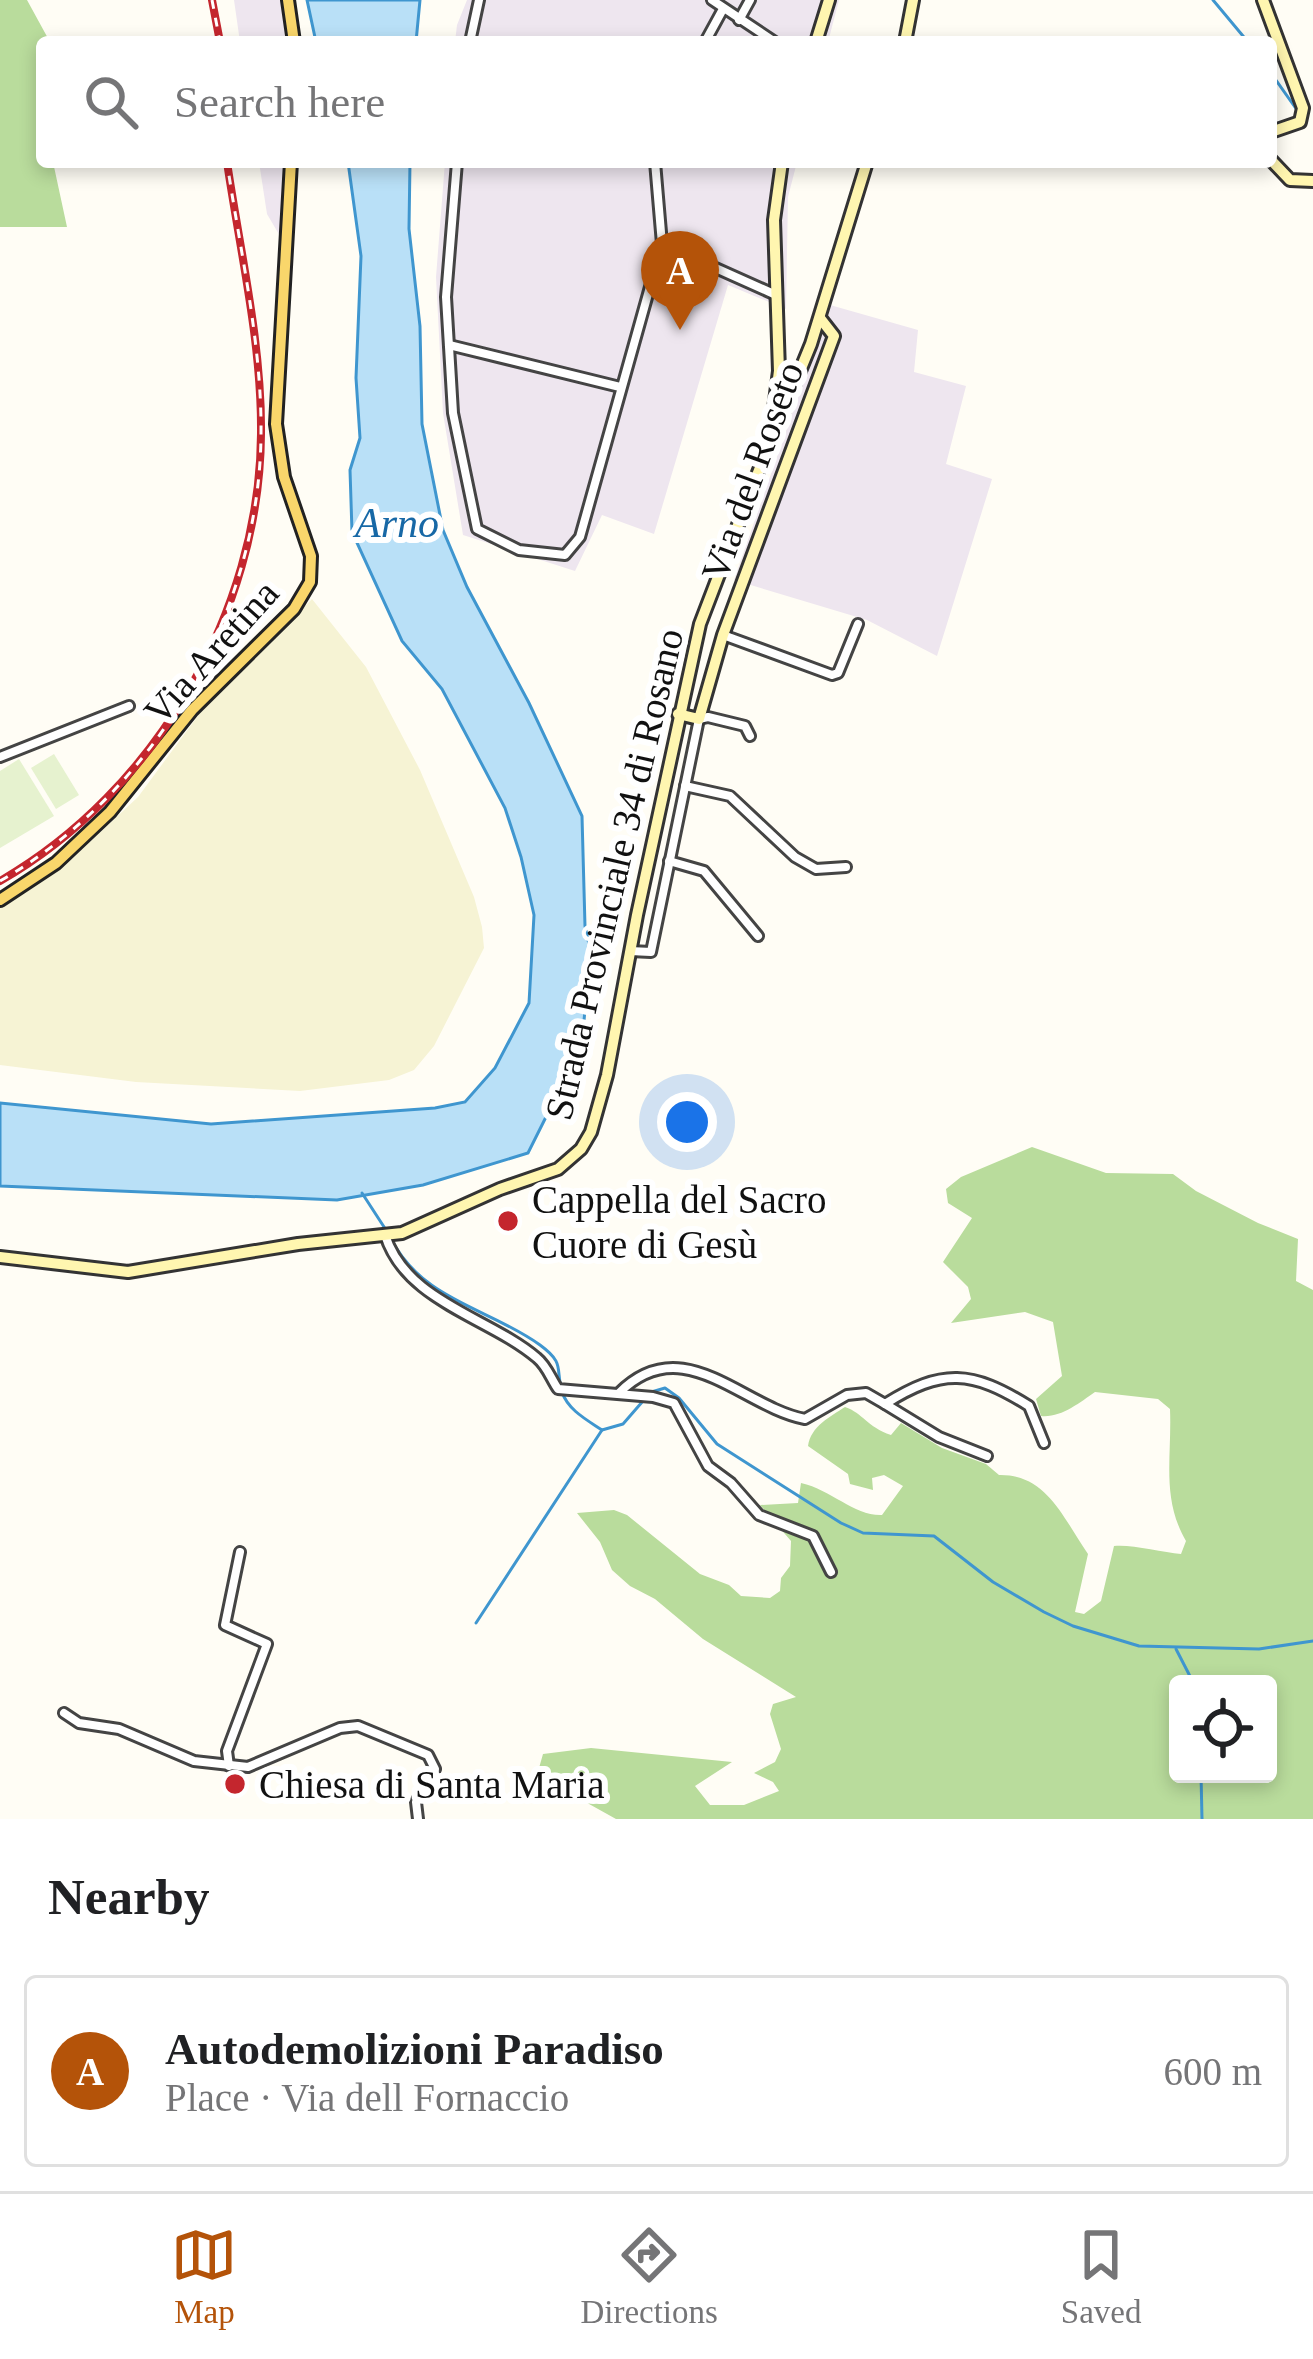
<!DOCTYPE html>
<html lang="en">
<head>
<meta charset="utf-8">
<style>
  :root { --surface:#fff; --page:#f2f2f2; --text:#202124; --muted:#757577; --line:#e0e0e0; --accent:#b45309 }
  body { margin:0; font-family:"Times New Roman",serif; background:var(--page); color:var(--text) }
  .controls { position:absolute; right:36px; bottom:36px; display:grid; overflow:hidden; border-radius:12px; box-shadow:0 6px 18px #0003 }
  .controls button { width:108px; height:108px; display:grid; place-items:center; padding:0; border:0; border-bottom:3px solid var(--line); background:var(--surface); color:var(--text); font:60px sans-serif }
  .you { position:absolute; left:687px; top:1122px; width:42px; height:42px; margin:-30px; border:9px solid #fff; border-radius:50%; background:#1a73e8; box-shadow:0 0 0 18px #1a73e833 }
  .badge { display:grid; place-items:center; width:78px; height:78px; border-radius:50%; background:var(--accent); color:#fff; font-size:39px; font-weight:700 }
  .pin { position:absolute; translate:-50% -99px; filter:drop-shadow(0 3px 6px #0008) }
  .pin::after { content:''; position:absolute; top:63px; width:42px; height:36px; background:inherit; clip-path:polygon(0 0,100% 0,50% 100%) }
  .list { margin:0; padding:0; list-style:none }
  h2 { display:flex; justify-content:space-between; align-items:center; height:156px; margin:0; padding:0 48px; font-size:51px }
  h2 small { font-size:39px; font-weight:400; color:var(--muted) }
  .list li { display:grid; grid-template-columns:78px 1fr auto; gap:36px; align-items:center; box-sizing:border-box; height:192px; margin:0 24px 24px; padding:0 24px; border:3px solid var(--line); border-radius:12px }
  .list b { display:block; font-size:45px; white-space:nowrap }
  .list p { margin:0; font-size:39px; white-space:nowrap; color:var(--muted) }
  .list em { font-size:39px; font-style:normal; color:var(--muted) }
  .icon { flex:none; width:66px; height:66px; fill:none; stroke:currentColor; stroke-width:2; stroke-linecap:round; stroke-linejoin:round }
  .map { position:relative; flex:none; width:1313px; height:1819px; overflow:hidden }
  .search { position:absolute; background:var(--surface); box-shadow:0 6px 18px #0003; left:36px; right:36px; top:36px; height:132px; display:flex; align-items:center; gap:30px; box-sizing:border-box; padding:0 42px; border-radius:12px; color:var(--muted); font-size:45px }
  .sheet { height:372px; background:var(--surface) }
  nav { display:flex; justify-content:space-around; align-items:center; box-sizing:border-box; height:168px; border-top:3px solid var(--line); background:var(--surface); font-size:33px; color:var(--muted) }
  nav a { display:grid; justify-items:center; gap:6px }
  nav .on { color:var(--accent) }
  .map>svg:first-child { display:block }
</style>
</head>
<body>
<div class="map">
<svg width="1313" height="1819" viewBox="0 0 1313 1819">
  <rect width="100%" height="100%" fill="#fffdf5"/>
  <!-- industrial -->
  <g fill="#eee6ef">
    <path d="M234 0H293L300 42H240Z"/>
    <path d="M467 0H839L828 42H455L457 25Z"/>
    <path d="M259 162H294L290 253 267 214Z"/>
    <path d="M445 162H797L788 197 786 309 728 285 654 534 602 515 575 571 463 535 443 413 436 277Z"/>
    <path d="M830 305 918 330 914 372 966 386 946 464 992 479 937 656 867 620 734 580Z"/>
  </g>
  <!-- farmland -->
  <path fill="#f6f3d4" d="M312 599 366 667 420 770 474 897 482 927 484 948 434 1046 414 1070 389 1080 300 1091 136 1082 0 1065V908L63 867 138 797 200 713Z"/>
  <!-- forest -->
  <g fill="#b9dc9c" fill-rule="evenodd">
    <path d="M0 0H27L50 42H42V162H53L67 227H0Z"/>
    <path d="M1032 1147 1106 1173 1173 1174 1196 1191 1258 1223 1298 1239 1296 1281 1313 1290V1819H616L537 1775 543 1754 591 1748 732 1762 695 1786 710 1805H744L779 1791 773 1782 754 1773 775 1762 781 1749 770 1714 773 1704 796 1697 703 1639 655 1599 630 1586 612 1570 600 1542 577 1513 614 1510 627 1515 700 1574 729 1585 741 1596 770 1598 780 1591 781 1578 790 1566 791 1541 760 1505 798 1503 801 1483C832 1490 854 1516 882 1515L903 1486 884 1475 872 1478 873 1490 850 1484 848 1474 808 1446C811 1426 830 1417 845 1407 863 1413 867 1427 891 1435L901 1423 942 1448 986 1464 999 1475C1047 1474 1063 1518 1088 1554L1075 1612 1084 1614 1101 1601 1114 1546C1130 1544 1162 1552 1181 1554L1186 1541C1161 1498 1172 1457 1170 1409L1158 1399 1095 1392C1079 1403 1061 1418 1041 1416L1036 1399 1062 1376 1053 1322 1025 1312 951 1323 971 1299 968 1287 943 1262 972 1218 948 1203 946 1189 961 1177ZM1178 1684H1268V1774H1178Z"/>
  </g>
  <!-- pitch -->
  <g fill="#e6f2cf">
    <path d="M54 754 79 795 56 809 31 768Z"/>
    <path d="M19 759 54 816 0 848V771Z"/>
  </g>
  <!-- water -->
  <g fill="#b9e0f7" stroke="#3f96cf" stroke-width="3">
    <path d="M307 0H420L416 42H316Z"/>
    <path d="M348 162H410L409 229 420 326 422 424 443 530 467 587 529 703 582 816 585 926 590 949 582 1045 528 1153 423 1185 337 1200 0 1186V1103L211 1124 435 1108 465 1102 495 1068 529 1003 534 915 521 857 505 808 442 689 402 641 352 532 350 470 360 438 356 378 361 256Z"/>
  </g>
  <g fill="none" stroke-linecap="round" stroke-linejoin="round">
    <!-- stream -->
    <g stroke="#3f96cf" stroke-width="3">
      <path d="M1213 0 1248 42"/>
      <path d="M1271 73 1297 110"/>
      <path d="M362 1193 386 1230"/>
      <path d="M391 1239C423 1301 489 1308 540 1345 566 1364 555 1369 562 1392 568 1410 587 1420 602 1430L623 1424 643 1401"/>
      <path d="M648 1393 665 1388 679 1398 717 1444 841 1523 863 1533 934 1536 993 1582 1044 1612 1073 1626 1139 1646 1259 1649 1313 1641"/>
      <path d="M476 1623 602 1430"/>
      <path d="M1176 1649 1194 1684"/>
      <path d="M1201 1774 1202 1819"/>
    </g>
    <!-- street casing -->
    <g stroke="#444" stroke-width="14">
      <g id="street">
        <path d="M712 0 775 42"/>
        <path d="M739 20 750 0"/>
        <path d="M470 42 479 0"/>
        <path d="M705 42 723 9"/>
        <path d="M457 162 446 297 453 413 477 529 519 550 565 555 580 537 662 244 655 162"/>
        <path d="M662 244 776 295"/>
        <path d="M449 345 620 387"/>
        <path d="M723 635 832 675 838 673 858 624"/>
        <path d="M0 757 129 706"/>
        <path d="M685 786 730 796 795 857 816 869 846 867"/>
        <path d="M669 861 704 871 758 936"/>
        <path d="M630 951 651 952 699 719 708 717 745 726 750 736"/>
        <path d="M385 1235C406 1302 489 1317 537 1358 547 1366 551 1379 558 1389L653 1397 674 1403 708 1466 731 1483 759 1515 813 1536 831 1572"/>
        <path d="M619 1393C683 1329 742 1407 805 1419L847 1395 866 1393 885 1404C942 1368 972 1370 1029 1406L1044 1443"/>
        <path d="M885 1404 939 1437 987 1456"/>
        <path d="M64 1713 79 1723 119 1729 194 1761 248 1767 340 1728 358 1726 428 1755 435 1769 416 1802 418 1819"/>
        <path d="M229 1766 227 1751 267 1644 225 1625 240 1552"/>
      </g>
    </g>
    <!-- secondary casing -->
    <g stroke="#333" stroke-width="16">
      <g id="secondary">
        <path d="M1263 0 1303 108 1300 122 1271 132"/>
        <path d="M816 42 829 0"/>
        <path d="M905 42 913 0"/>
        <path d="M1271 160 1290 180 1313 181"/>
        <path d="M775 432 811 344 867 162"/>
        <path d="M678 714 699 719 723 635 834 336 820 318"/>
        <path d="M0 1257 128 1272 298 1244 402 1233 500 1189 558 1169 581 1149 591 1132 607 1075 637 915 700 624 764 457 772 424 779 371 774 220 782 162"/>
      </g>
    </g>
    <!-- primary casing -->
    <g stroke="#222" stroke-width="16">
      <g id="primary">
        <path d="M288 0 294 42"/>
        <path d="M0 900 56 863 110 812 192 710 294 609 310 582 311 556 284 477 276 424 291 162"/>
      </g>
    </g>
    <!-- street -->
    <use href="#street" stroke="#fff" stroke-width="8"/>
    <!-- secondary -->
    <use href="#secondary" stroke="#fff6b0" stroke-width="10"/>
    <!-- primary -->
    <use href="#primary" stroke="#f9d66b" stroke-width="10"/>
    <!-- rail casing -->
    <g stroke="#c4262e" stroke-width="8">
      <g id="rail">
        <path d="M212 0 220 42"/>
        <path d="M0 881C155 792 260 612 261 434 262 344 240 251 227 162"/>
      </g>
    </g>
    <!-- rail -->
    <use href="#rail" stroke="#fff" stroke-width="3" stroke-dasharray="9" stroke-linecap="butt"/>
  </g>
  <!-- markers -->
  <g fill="#c4262e" stroke="#fff" stroke-width="4.5">
    <circle cx="508" cy="1221" r="12"/>
    <circle cx="235" cy="1784" r="12"/>
  </g>
  <g text-anchor="middle" dominant-baseline="central" stroke-width="12" stroke-linejoin="round" paint-order="stroke">
    <!-- street labels -->
    <g font-size="39" fill="#111" stroke="#fff">
      <text transform="translate(752 471) rotate(-70)">Via del Roseto</text>
      <text transform="translate(211 652) rotate(-48)">Via Aretina</text>
      <text transform="translate(614 874) rotate(-77)">Strada Provinciale 34 di Rosano</text>
    </g>
    <!-- poi labels -->
    <g font-size="39" fill="#111" stroke="#fff" text-anchor="start">
      <text x="532" y="1199">Cappella del Sacro<tspan x="532" dy="45">Cuore di Gesù</tspan></text>
      <text x="259" y="1784">Chiesa di Santa Maria</text>
    </g>
    <!-- water labels -->
    <g font-size="42" font-style="italic" fill="#1768a6" stroke="#fff">
      <text x="397" y="523">Arno</text>
    </g>
  </g>
</svg>
<div class="controls">
<button><svg class="icon" aria-label="locate" viewBox="0 0 24 24"><circle cx="12" cy="12" r="6"/><path d="M12 2v4M12 18v4M2 12h4M18 12h4"/></svg></button>
</div>
<div class="you"></div>
<div class="pin badge" style="left:680px;top:330px">A</div>
<div class="search"><svg class="icon" aria-label="search" viewBox="0 0 24 24"><circle cx="10" cy="10" r="6"/><path d="M15 15l6 6"/></svg>Search here</div>
</div>
<section class="sheet">
<h2>Nearby<small></small></h2>
<ul class="list">
<li><span class="badge">A</span><div><b>Autodemolizioni Paradiso</b><p>Place · Via dell Fornaccio</p></div><em>600 m</em></li>
</ul>
</section>
<nav>
<a class="on"><svg class="icon" aria-label="map" viewBox="0 0 24 24"><path d="M3 6l6-2 6 2 6-2v14l-6 2-6-2-6 2zM9 4v14M15 6v14"/></svg>Map</a>
<a><svg class="icon" aria-label="directions" viewBox="0 0 24 24"><path d="M12 3l9 9-9 9-9-9zM9 14v-3h6M13 9l2 2-2 2"/></svg>Directions</a>
<a><svg class="icon" aria-label="saved" viewBox="0 0 24 24"><path d="M7 4h10v16l-5-4-5 4z"/></svg>Saved</a>
</nav>
</body>
</html>
